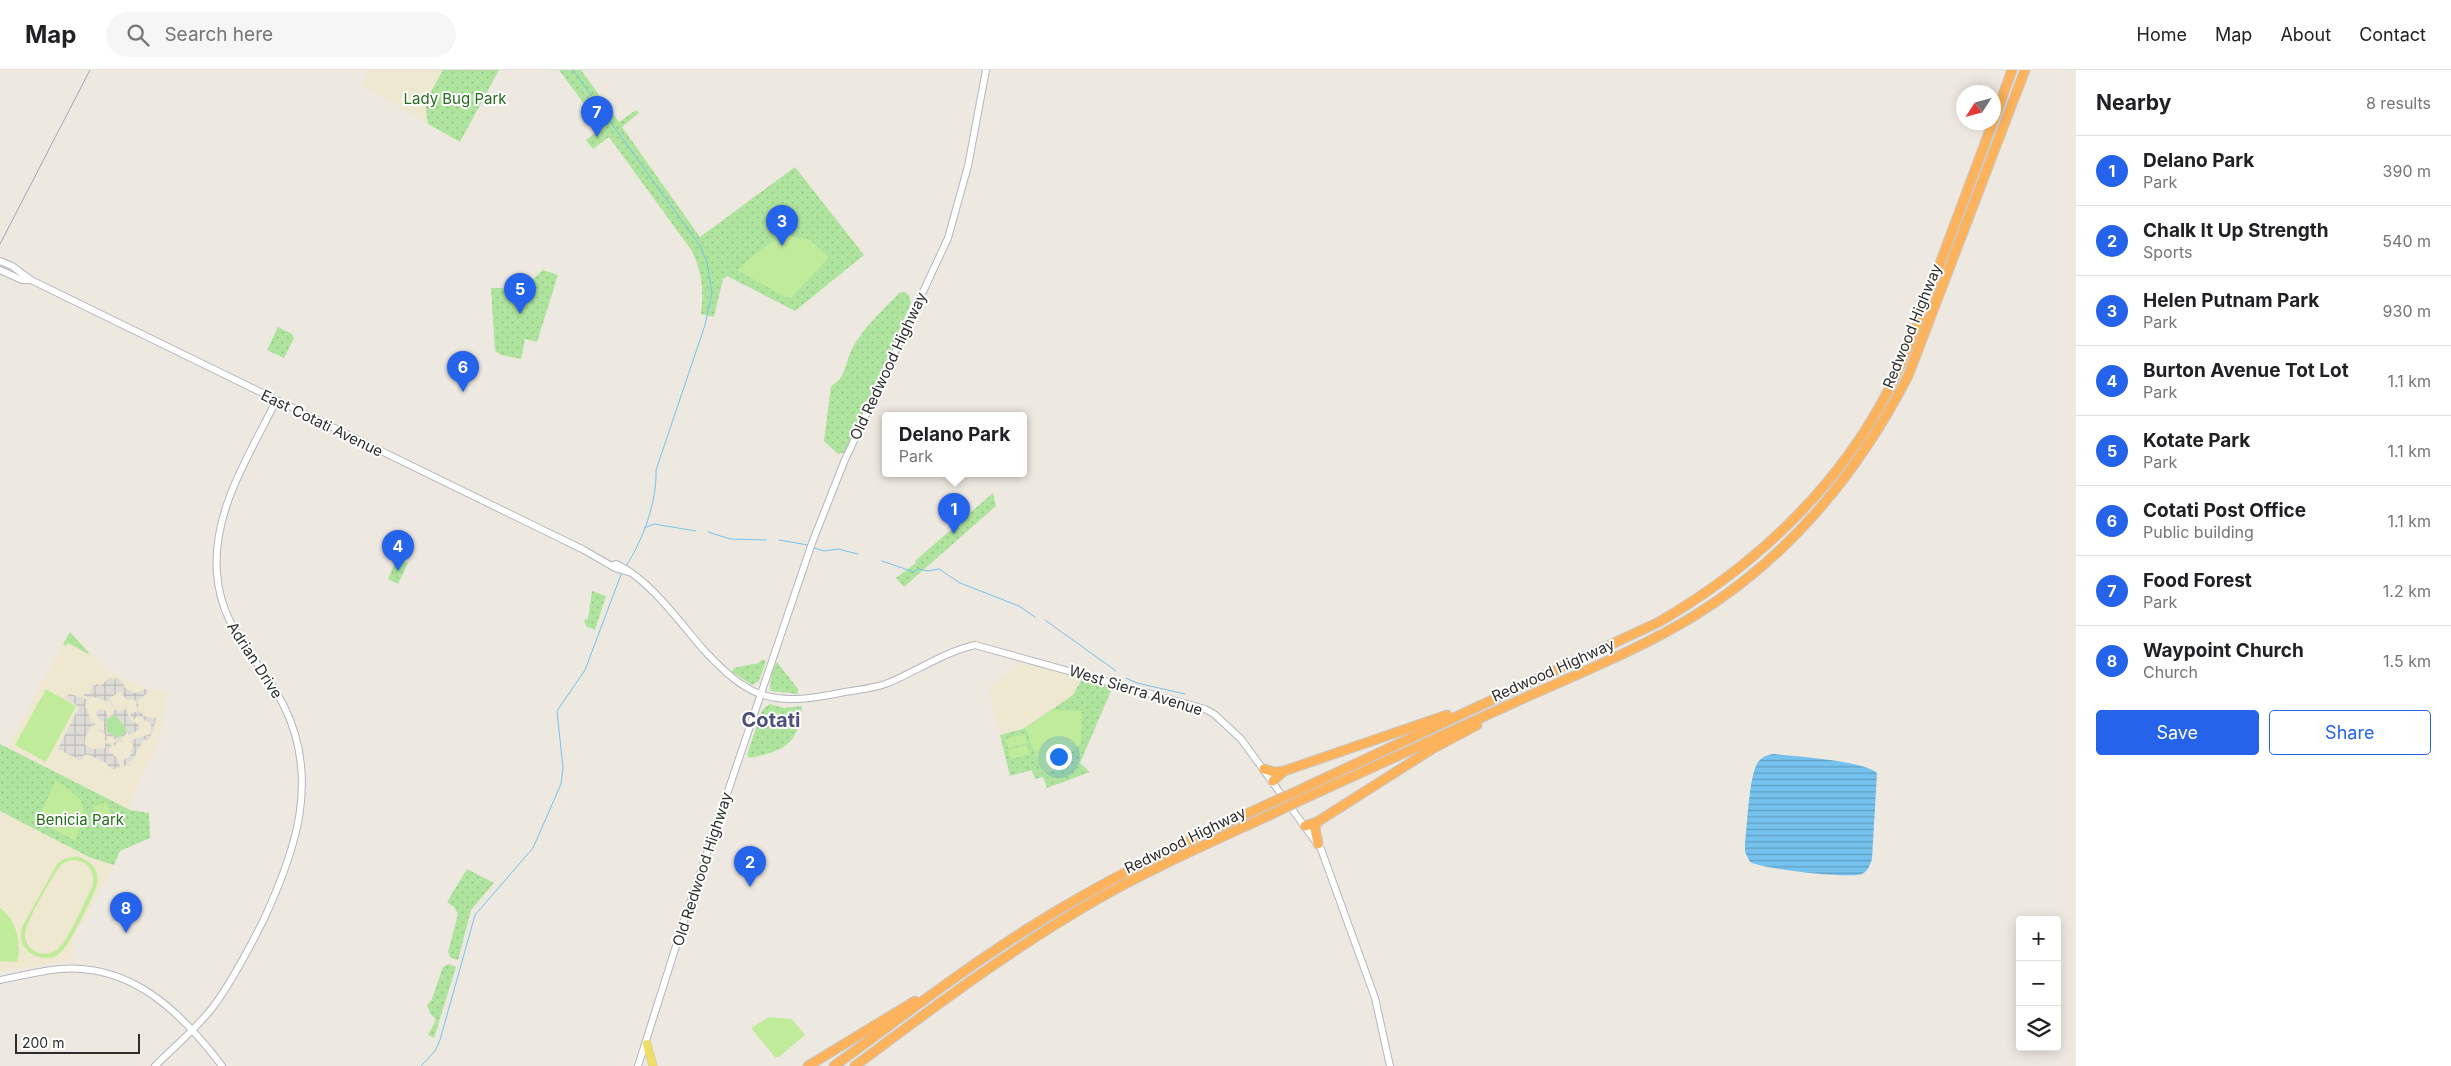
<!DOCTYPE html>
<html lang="en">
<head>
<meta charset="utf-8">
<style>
  :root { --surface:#fff; --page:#f6f6f6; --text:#202124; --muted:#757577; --line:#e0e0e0; --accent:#2563eb }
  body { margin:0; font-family:Inter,sans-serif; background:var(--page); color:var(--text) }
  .controls { position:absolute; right:15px; bottom:15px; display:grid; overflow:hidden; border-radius:5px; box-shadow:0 2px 12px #0003 }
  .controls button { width:45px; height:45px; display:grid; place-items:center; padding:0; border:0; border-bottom:1px solid var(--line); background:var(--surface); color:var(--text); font:25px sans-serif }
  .compass { position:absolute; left:1956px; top:15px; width:45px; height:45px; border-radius:50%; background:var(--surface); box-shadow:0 2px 12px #0003; rotate:234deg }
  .scale { position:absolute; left:15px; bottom:12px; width:125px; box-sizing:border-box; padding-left:5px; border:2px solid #2d2d2d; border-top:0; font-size:14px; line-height:18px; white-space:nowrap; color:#2d2d2d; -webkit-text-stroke:4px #fff; paint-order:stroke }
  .you { position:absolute; left:1058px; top:686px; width:18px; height:18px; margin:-12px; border:4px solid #fff; border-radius:50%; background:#1a73e8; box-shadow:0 0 0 8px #1a73e833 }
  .badge { display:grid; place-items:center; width:32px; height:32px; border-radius:50%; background:var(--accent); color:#fff; font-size:16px; font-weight:700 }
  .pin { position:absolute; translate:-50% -41px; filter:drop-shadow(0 1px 2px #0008) }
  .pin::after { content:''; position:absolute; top:26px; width:18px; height:15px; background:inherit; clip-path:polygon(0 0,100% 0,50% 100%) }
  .popup { position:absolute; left:882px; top:342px; width:145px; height:65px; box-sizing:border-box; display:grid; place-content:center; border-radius:5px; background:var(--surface); filter:drop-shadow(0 1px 4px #0005); font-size:16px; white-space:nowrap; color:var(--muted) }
  .popup b { font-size:19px; color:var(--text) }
  .popup::after { content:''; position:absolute; left:50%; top:100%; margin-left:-10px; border:10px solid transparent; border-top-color:var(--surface) }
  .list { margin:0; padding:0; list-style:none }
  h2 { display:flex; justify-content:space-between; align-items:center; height:65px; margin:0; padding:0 20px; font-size:21px }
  h2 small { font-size:16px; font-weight:400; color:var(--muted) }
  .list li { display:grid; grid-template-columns:32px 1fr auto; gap:15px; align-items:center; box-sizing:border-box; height:70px; padding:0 20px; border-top:1px solid var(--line) }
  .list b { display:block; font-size:19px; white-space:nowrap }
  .list p { margin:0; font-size:16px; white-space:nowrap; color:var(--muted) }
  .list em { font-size:16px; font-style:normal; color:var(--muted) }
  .actions { display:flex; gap:10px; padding:15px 20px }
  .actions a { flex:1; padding:11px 0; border:1px solid var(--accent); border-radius:5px; text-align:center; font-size:18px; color:var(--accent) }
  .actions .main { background:var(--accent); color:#fff }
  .icon { flex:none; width:28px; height:28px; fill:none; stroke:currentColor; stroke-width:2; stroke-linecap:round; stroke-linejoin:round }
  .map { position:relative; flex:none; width:2076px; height:996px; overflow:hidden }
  header { display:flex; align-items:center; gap:30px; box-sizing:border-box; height:70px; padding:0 25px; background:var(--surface); border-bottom:1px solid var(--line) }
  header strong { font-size:24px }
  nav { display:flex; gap:28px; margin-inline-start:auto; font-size:18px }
  .search { width:350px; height:45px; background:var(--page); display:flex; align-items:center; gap:12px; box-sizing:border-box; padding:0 18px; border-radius:28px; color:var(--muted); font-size:19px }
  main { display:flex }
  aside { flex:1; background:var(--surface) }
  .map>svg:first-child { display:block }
</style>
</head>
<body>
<header>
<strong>Map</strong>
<div class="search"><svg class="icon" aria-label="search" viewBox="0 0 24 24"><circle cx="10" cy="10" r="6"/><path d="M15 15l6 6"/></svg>Search here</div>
<nav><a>Home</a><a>Map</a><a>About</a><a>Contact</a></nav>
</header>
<main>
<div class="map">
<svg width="2076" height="996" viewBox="0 0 2076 996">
  <defs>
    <pattern id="park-dots" width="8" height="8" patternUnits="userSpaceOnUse" patternTransform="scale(1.25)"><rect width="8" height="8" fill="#afe49e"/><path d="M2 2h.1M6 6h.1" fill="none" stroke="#97c488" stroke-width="1.8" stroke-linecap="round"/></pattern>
    <pattern id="plaza-grid" width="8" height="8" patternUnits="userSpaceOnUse" patternTransform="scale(1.25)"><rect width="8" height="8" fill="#dedcd7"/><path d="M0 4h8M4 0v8" fill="none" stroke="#bfbdb9"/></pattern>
    <pattern id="water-rules" width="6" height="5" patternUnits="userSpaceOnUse" patternTransform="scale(1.25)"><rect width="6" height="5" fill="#75c2ee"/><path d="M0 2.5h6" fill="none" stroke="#609ec1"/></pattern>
  </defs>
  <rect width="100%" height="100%" fill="#eee9e0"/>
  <!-- education -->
  <g fill="#efe8d0">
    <path d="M369 0H443L425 32 428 54 361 14Z"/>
    <path d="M70 561 108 601 142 617 167 622 159 672 136 715 130 740 7 678Z"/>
    <path d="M1025 590 1082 609 1073 625 1060 634 1023 659 1000 665 988 618Z"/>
    <path d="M0 741 89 787 114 795 73 868 72 890 0 902Z"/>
  </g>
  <!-- grass -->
  <g fill="#afe49e">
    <path d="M70 562 89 583 88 584 68 573 66 576 63 574Z"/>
    <path d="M116 645 127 660 118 669 107 662 106 649Z"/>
  </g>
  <!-- park -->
  <g fill="url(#park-dots)">
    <path d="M443 0H499L460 72 428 54 425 32Z"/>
    <path d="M559 0H581L619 52 636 40 639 43 622 57 700 167 795 97 864 185 795 241 727 206 723 209 714 247 701 244C704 220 702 203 692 181L609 67 593 79 586 70 602 58Z"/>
    <path d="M543 200 558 205 537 272 525 269 521 289 501 285 495 281 491 218H523Z"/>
    <path d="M905 222 909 225 911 233 846 382 838 384 824 371 831 316C847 308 845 291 853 277 864 257 883 240 899 223Z"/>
    <path d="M278 257 292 264 294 268 284 288 267 280Z"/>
    <path d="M993 423 996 436 904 517 896 508 916 493 915 491Z"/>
    <path d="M397 488 408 493 398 514 388 509Z"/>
    <path d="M592 521 606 526 595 560 586 556 584 550 588 549Z"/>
    <path d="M763 589 766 591 759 611 752 615 732 602 734 598 758 593Z"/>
    <path d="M777 592 798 619V624L771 621C768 615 773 597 777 592Z"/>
    <path d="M1082 609 1113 616 1080 693 1090 702 1047 718 1043 707 1035 709 1032 700 1010 706 1000 665 1023 659 1060 634 1073 625Z"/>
    <path d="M770 634 784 638 802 636C798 676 784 681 749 688L747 685 761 643 764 638Z"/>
    <path d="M0 674 130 740 149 743 150 768 120 781 114 795 89 787 0 741Z"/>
    <path d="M467 799 494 813 471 840 458 890 451 888 448 882 458 844 454 837 447 832Z"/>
    <path d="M449 894 456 897 434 968 428 965 436 950 430 943 427 935 432 929 443 897Z"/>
  </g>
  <!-- pitch -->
  <g fill="#c0eb9a" fill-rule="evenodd">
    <path d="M791 166 810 170 829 187 792 227 787 228 737 200C753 187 769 168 791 166Z"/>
    <path d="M46 619 76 636 46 692 15 675Z"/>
    <path d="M1053 640 1082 641 1081 673 1055 700 1044 704 1025 658Z"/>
    <path d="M1025 664 1027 673 1008 678 1006 669Z"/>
    <path d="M1027 675 1030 684 1011 689 1008 680Z"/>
    <path d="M56 710C89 734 87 732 76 771L39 752 38 749Z"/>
    <path d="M106 732 113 750 100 755 93 737Z"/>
    <path d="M77 786C91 791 100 799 97 815 92 829 69 877 59 884 50 890 37 889 29 882 21 876 20 867 22 857L57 794 64 789ZM74 790C89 792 96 803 92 817 84 833 70 867 59 878 47 890 25 882 25 865 25 853 52 806 60 797 64 792 68 791 74 790Z"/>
    <path d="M0 838C16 848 22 874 17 892L0 891Z"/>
    <path d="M769 947 792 949 805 965 779 987H775L751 958Z"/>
  </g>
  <!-- plaza -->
  <g fill="url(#plaza-grid)" fill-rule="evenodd">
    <path d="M111 607 114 610 116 607 123 612 125 618 135 623 145 619 149 621 138 631 139 642H143V646L156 648 153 661 148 671 144 669 126 702 131 691 124 696 122 691 130 686 133 674 131 673 132 670 150 664 151 654 138 645 134 650 131 647 130 643 137 642 136 631 133 629 127 630 120 621 109 629 114 638 109 632 93 627 89 628 83 624H89L93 615 95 616 97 613 100 616Z"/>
    <path d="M70 624 89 630 86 631 85 638H87L91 653 94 652 95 655 91 656 85 668V675L92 679 105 678V673H109L112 676 108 680 118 689 120 697 112 700 106 693 89 685H84L81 691 58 679 79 637 65 627Z"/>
    <path d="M125 631 129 648 140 656 139 660 129 665 127 663 121 669 125 674 119 671 115 675 113 674 117 670 107 665V671H105V664L98 660 99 659 104 661V651L100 652 96 643 99 639 107 641V647L114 644 113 641 116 639 119 642 126 639ZM116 645 127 660 118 668 107 662 106 649Z"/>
  </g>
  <!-- water -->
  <path fill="url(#water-rules)" d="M1773 684C1793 686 1865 691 1877 703L1872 789C1870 795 1868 801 1862 804 1850 809 1762 799 1750 792L1745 782V774C1747 757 1749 708 1757 694 1760 688 1766 685 1773 684Z"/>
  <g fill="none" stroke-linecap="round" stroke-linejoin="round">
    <!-- stream -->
    <g stroke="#75c2ee" stroke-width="1">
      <path d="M573 0 700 176 707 192 712 223 705 255 656 400C657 432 643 470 626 496"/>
      <path d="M644 458 654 454 696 461"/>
      <path d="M708 462 730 469 766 470"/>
      <path d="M779 470 808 475"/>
      <path d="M814 478 824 481 838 479 858 484"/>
      <path d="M882 491 914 502 918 499 928 501 939 499 960 513 1019 536 1035 547"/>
      <path d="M1045 550 1116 601"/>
      <path d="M1126 608 1137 613 1185 624"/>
      <path d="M421 996 435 981 440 970 475 845 533 778 561 714 563 698 557 641 585 600 622 502"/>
    </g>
    <!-- secondary casing -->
    <g stroke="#b3b5c0" stroke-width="8">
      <g id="secondary">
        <path d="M0 191 12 196 31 210 584 480 615 498 628 502"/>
        <path d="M0 200 22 210H31"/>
        <path d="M613 495 616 494C648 508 679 551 702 578 749 629 771 637 840 623 855 620 873 619 888 613 917 601 944 582 975 575L1205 639 1214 644 1241 669 1321 779 1375 928 1390 996"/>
        <path d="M0 910C20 906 40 901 60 899 132 893 182 943 222 996"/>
        <path d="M155 996C174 977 196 959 213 937 233 910 249 879 264 849 296 780 320 709 284 636 260 588 221 562 217 503 212 441 250 384 276 331"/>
        <path d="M638 996 683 854 812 473 844 392 948 168 968 96 986 0"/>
      </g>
    </g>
    <!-- primary casing -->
    <g stroke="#c8c8c8" stroke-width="9">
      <path id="primary" d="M647 974 653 996"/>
    </g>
    <!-- highway casing -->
    <g stroke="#c8c8c8" stroke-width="11">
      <g id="highway">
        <path d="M1994 50 2012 0"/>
        <path d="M1264 699 1274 702 1284 701 1447 645"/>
        <path d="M1273 711 1284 701"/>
        <path d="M1293 723 1659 552C1754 497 1837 419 1888 321 1909 279 1925 235 1941 191 1958 145 1975 99 1993 52"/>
        <path d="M1299 731C1373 697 1448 663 1522 629 1580 603 1640 579 1694 546 1788 488 1858 403 1908 306L2025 0"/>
        <path d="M1317 752 1315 758 1318 774"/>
        <path d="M1305 756 1317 752 1432 679 1477 655"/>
        <path d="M808 996 915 931"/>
        <path d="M834 996C899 949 962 900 1029 858 1105 809 1186 772 1268 734"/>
        <path d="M855 996C935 936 1015 876 1103 826 1158 795 1216 770 1274 743"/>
      </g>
    </g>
    <!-- secondary -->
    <use href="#secondary" stroke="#fff" stroke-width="6"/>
    <!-- primary -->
    <use href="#primary" stroke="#f0dd63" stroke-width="8"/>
    <!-- highway -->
    <use href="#highway" stroke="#fdb25c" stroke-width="9"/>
    <!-- rail -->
    <path stroke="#a2a3b7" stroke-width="1" d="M0 174 90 0"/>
    <!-- highway-bridge casing -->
    <g stroke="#c8c8c8" stroke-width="11" stroke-linecap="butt">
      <g id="highway-bridge">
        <path d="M1268 734 1293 723"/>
        <path d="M1274 743 1299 731"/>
      </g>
    </g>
    <!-- highway-bridge -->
    <use href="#highway-bridge" stroke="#fdb25c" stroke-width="9"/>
  </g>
  <g text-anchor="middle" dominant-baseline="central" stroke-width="4" stroke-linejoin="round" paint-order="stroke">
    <!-- park labels -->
    <g font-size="15" fill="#246c1c" stroke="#fff">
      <text x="455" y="28">Lady Bug Park</text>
      <text x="80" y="749">Benicia Park</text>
    </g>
    <!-- street labels -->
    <g font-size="15" fill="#2d2d2d" stroke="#fff">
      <text transform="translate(1912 256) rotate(-68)">Redwood Highway</text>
      <text transform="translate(888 296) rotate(-65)">Old Redwood Highway</text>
      <text transform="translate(322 353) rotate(26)">East Cotati Avenue</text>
      <text transform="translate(255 590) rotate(57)">Adrian Drive</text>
      <text transform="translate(1553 600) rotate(-24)">Redwood Highway</text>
      <text transform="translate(1136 620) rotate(17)">West Sierra Avenue</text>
      <text transform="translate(1185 770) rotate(-26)">Redwood Highway</text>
      <text transform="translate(702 799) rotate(-72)">Old Redwood Highway</text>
    </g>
    <!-- district labels -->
    <g font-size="20" font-weight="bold" fill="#4d517e" stroke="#fff">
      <text x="771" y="650">Cotati</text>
    </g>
  </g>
</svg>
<div class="controls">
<button>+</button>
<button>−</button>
<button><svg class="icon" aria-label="layers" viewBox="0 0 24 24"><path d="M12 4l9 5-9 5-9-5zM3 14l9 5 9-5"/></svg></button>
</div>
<svg class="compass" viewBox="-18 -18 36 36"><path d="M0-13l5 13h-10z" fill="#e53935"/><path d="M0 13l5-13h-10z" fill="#757577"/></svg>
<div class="scale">200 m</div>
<div class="you"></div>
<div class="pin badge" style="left:954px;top:464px">1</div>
<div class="popup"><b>Delano Park</b>Park</div>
<div class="pin badge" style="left:750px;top:817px">2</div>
<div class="pin badge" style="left:782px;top:176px">3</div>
<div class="pin badge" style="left:398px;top:501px">4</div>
<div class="pin badge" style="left:520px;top:244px">5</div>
<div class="pin badge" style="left:463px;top:322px">6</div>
<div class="pin badge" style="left:597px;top:67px">7</div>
<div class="pin badge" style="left:126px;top:863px">8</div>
</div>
<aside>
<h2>Nearby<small>8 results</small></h2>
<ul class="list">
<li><span class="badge">1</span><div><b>Delano Park</b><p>Park</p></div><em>390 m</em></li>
<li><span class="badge">2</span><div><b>Chalk It Up Strength</b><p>Sports</p></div><em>540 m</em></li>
<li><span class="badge">3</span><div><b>Helen Putnam Park</b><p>Park</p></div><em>930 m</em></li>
<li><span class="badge">4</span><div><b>Burton Avenue Tot Lot</b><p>Park</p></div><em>1.1 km</em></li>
<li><span class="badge">5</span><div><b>Kotate Park</b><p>Park</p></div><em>1.1 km</em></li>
<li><span class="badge">6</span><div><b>Cotati Post Office</b><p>Public building</p></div><em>1.1 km</em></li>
<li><span class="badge">7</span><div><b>Food Forest</b><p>Park</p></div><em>1.2 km</em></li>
<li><span class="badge">8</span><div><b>Waypoint Church</b><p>Church</p></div><em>1.5 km</em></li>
</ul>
<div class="actions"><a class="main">Save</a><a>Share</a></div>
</aside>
</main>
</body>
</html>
